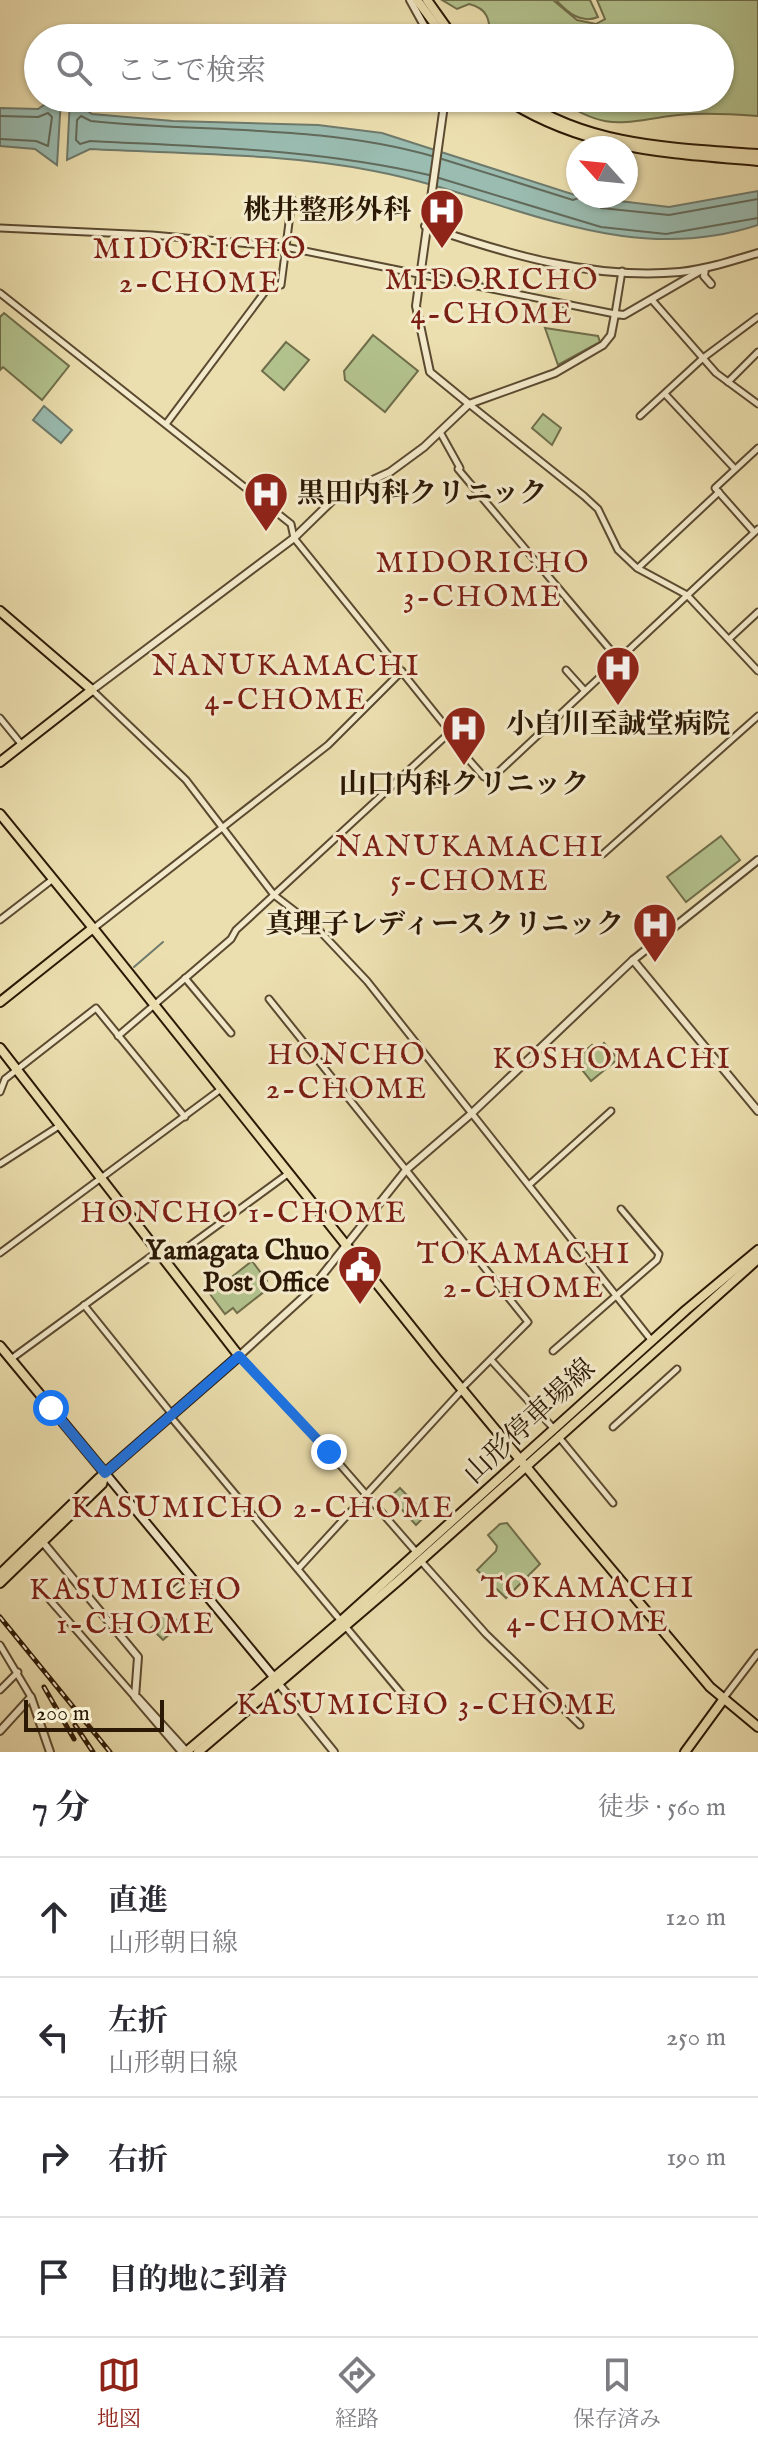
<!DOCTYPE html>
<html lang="ja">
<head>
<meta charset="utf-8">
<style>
  :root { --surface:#fff; --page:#f7f7f7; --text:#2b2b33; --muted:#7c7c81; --line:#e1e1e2; --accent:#8f2418 }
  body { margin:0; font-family:"IM FELL English","Noto Serif JP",serif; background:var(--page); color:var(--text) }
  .compass { position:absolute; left:566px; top:136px; width:72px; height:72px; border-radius:50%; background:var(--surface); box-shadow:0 2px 6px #0004; rotate:297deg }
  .scale { position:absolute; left:24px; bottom:20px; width:140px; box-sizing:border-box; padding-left:8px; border:4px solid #2b1805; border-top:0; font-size:22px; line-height:28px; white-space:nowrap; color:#2b1805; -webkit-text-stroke:6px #f3eacb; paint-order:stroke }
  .stop { position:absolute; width:24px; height:24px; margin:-18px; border:6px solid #1a73e8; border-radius:50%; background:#fff }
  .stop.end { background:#1a73e8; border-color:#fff; box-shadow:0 2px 8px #0008 }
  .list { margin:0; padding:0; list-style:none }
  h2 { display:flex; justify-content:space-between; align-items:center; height:104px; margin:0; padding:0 32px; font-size:34px }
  h2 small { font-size:26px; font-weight:400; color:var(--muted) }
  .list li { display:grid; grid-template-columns:52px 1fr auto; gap:24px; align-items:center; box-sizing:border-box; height:120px; padding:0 32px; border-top:2px solid var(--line) }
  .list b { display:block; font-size:30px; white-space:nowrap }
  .list p { margin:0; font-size:26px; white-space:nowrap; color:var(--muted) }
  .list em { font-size:26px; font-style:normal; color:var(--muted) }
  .icon { flex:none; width:44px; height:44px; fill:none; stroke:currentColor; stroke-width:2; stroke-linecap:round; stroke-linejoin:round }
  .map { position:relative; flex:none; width:758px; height:1752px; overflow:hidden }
  .search { position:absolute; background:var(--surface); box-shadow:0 2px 6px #0004; left:24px; right:24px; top:24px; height:88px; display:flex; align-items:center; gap:20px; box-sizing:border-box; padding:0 28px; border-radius:44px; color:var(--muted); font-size:30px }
  .sheet { height:584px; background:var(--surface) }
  nav { display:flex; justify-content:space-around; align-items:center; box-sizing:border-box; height:112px; border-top:2px solid var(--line); background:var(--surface); font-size:22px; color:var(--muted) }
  nav a { display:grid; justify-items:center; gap:4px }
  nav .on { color:var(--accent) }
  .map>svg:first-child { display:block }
</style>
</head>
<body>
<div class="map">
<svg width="758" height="1752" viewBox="0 0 758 1752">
  <rect width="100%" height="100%" fill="#ecdfaf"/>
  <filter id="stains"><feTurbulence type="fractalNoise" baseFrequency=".0025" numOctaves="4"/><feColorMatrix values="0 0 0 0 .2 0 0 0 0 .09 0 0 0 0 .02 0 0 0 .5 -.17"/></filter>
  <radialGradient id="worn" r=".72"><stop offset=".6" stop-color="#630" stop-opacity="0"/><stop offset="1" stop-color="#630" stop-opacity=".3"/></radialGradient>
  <!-- green -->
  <g fill="#b3c38e" stroke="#6f6e4a" stroke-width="2">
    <path d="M442 0H553L577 20 596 24 605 19 597 0H758V116C732 114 704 112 678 115 619 122 610 133 555 98H720V38H491C489 20 489 9 469 4L457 9Z"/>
    <path d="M556 0H590L598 17C581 24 568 13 556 0Z"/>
    <path d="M4 313 69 366 42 400 3 367 0 370V317Z"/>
    <path d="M545 328 598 336 600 342 558 365Z"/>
    <path d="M373 335 418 371 385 412 345 380 344 371Z"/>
    <path d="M286 342 309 360 284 390 262 371Z"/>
    <path d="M543 414 561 428 552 445 532 428Z"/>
    <path d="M721 836 740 860 686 902 667 877Z"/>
    <path d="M604 1043 618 1059 591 1081 574 1060 592 1045 596 1050Z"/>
    <path d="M252 1261 267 1281 261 1286 265 1291 237 1313 233 1308 225 1314 210 1294Z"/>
    <path d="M400 1488 426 1515 416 1525 390 1497Z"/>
    <path d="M507 1523 540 1564 506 1598 477 1570 496 1551 497 1546 488 1535 500 1524Z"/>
    <path d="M163 1616 184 1622 163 1640 151 1628Z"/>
  </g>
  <!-- water -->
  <g fill="#9abcb1" stroke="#6e7a6c" stroke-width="2">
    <path d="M54 98H61L57 165 35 149 0 146V108L38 109Z"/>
    <path d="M70 98 92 114 173 121 318 125 382 133 578 196 669 207 758 191V225C622 270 505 196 374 171 281 153 184 154 90 149L67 160Z"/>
    <path d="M44 406 72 430 61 443 33 420Z"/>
  </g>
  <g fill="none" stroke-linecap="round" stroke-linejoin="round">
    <!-- shore -->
    <g stroke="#626a5b" stroke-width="2">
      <path d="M0 116 38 117 48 113 52 117 48 146 36 141 0 139"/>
      <path d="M442 159 573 200 584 196"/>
      <path d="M429 175C317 149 205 147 90 141L80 144 76 140 77 120 81 116 91 121C205 133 320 124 432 156"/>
      <path d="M439 178 601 227 666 234 758 218"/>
      <path d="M593 196 594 203 601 208 669 215 758 199"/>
    </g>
    <!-- stream -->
    <path stroke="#6e7a6c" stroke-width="2" d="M134 967 163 942"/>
    <!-- minor casing -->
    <g stroke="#5b4a30" stroke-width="9">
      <g id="minor">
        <path d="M0 228 152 235 285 247 615 314 622 271"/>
        <path d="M0 293 291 524 294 538 447 728V735"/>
        <path d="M652 300 716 373 758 404"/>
        <path d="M728 382 758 352"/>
        <path d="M665 394 735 469"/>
        <path d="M469 404 584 496 598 509 618 550 637 568 687 595 758 671"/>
        <path d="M640 416 703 358 758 317"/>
        <path d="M166 424 270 285H281L292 199"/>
        <path d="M440 432 460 468"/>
        <path d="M458 469 618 659"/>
        <path d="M754 532 715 488 758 448"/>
        <path d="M638 568 719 492"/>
        <path d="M729 639 758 612"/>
        <path d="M566 670 584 690"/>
        <path d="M92 690 186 780 274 895 317 928 367 981 652 1341"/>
        <path d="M0 718 22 745"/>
        <path d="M603 854 758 716"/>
        <path d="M0 920 53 879"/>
        <path d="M94 928 328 745 402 671"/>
        <path d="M185 978 231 1033"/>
        <path d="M269 999 528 1322 462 1388"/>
        <path d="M118 1036 231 939 236 930 447 735 484 777 491 779 758 529"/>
        <path d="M0 1092 5 1079 96 1008 185 1117"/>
        <path d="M0 1164 59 1126"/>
        <path d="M529 1185 611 1111"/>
        <path d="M0 1253 221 1089"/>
        <path d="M166 1263 289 1173"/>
        <path d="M84 1305 171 1413"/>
        <path d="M553 1351 657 1260 659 1254 621 1209"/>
        <path d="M239 1356 329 1452 417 1553"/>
        <path d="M11 1359 157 1252"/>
        <path d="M491 1360 554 1429"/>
        <path d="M170 1416 411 1705"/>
        <path d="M613 1427 677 1369"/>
        <path d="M558 1436 613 1503"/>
        <path d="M420 1560 486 1634 580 1725"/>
        <path d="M298 1569 462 1390"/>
        <path d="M174 1591 181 1585"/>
        <path d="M50 1600 135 1697"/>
        <path d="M0 1645 31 1697"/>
        <path d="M0 1690 18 1672"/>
        <path d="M723 1699 758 1653"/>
      </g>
    </g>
    <!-- tertiary casing -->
    <g stroke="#5b4a30" stroke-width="10">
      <g id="tertiary">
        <path d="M410 0 431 38"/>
        <path d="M445 98 416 306 430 372 469 404"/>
        <path d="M425 226C506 254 593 280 680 272 707 269 732 261 758 253"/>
        <path d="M705 268 704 276 711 284"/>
        <path d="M92 690 294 538 336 497 390 472 424 447 469 404 555 373 603 345 611 335 615 314 624 315 705 268"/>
        <path d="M633 960 758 1111"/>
        <path d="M239 1356 308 1293 406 1170 471 1114 633 960 758 860"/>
        <path d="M41 1540 138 1657 135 1697 182 1752"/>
        <path d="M278 1683 334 1752"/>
        <path d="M138 1698 187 1752"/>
        <path d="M0 1731 31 1697 50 1752"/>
      </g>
    </g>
    <!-- secondary casing -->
    <g stroke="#2b1805" stroke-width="11">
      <path id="secondary" d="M105 1473 277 1681"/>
    </g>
    <!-- primary casing -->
    <g stroke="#2b1805" stroke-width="12">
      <g id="primary">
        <path d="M0 611 92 690 0 762"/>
        <path d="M0 814 93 928"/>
        <path d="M0 1048 239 1356 98 1479 0 1574"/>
        <path d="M0 1346 105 1473"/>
        <path d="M0 1583 102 1484 105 1474"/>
        <path d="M186 1752 341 1621 686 1310 758 1250"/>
        <path d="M198 1752 399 1580 758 1259"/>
        <path d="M685 1752 723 1700"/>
      </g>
    </g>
    <!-- trunk casing -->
    <g stroke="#2b1805" stroke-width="12">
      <g id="trunk">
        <path d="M417 0 445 38"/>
        <path d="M427 0 454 38"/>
        <path d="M504 98C583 150 667 153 758 161"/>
        <path d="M518 98C590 147 675 148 758 154"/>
        <path d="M0 1002 93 928 437 1359 580 1532 710 1687 758 1727"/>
      </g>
    </g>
    <!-- minor -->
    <use href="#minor" stroke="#f3eacb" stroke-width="5"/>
    <!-- tertiary -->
    <use href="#tertiary" stroke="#f3eacb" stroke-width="6"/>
    <!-- secondary -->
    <use href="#secondary" stroke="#f3eacb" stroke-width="7"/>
    <!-- primary -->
    <use href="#primary" stroke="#ecdfaf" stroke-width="8"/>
    <!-- trunk -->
    <use href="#trunk" stroke="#ecdfaf" stroke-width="8"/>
    <!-- rail casing -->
    <g stroke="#2b1805" stroke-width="5">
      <g id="rail">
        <path d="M0 1617 110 1752"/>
        <path d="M44 1687 74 1739"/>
        <path d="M75 1725 93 1752"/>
      </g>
    </g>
    <!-- rail -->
    <use href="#rail" stroke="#f3eacb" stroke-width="2" stroke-dasharray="6" stroke-linecap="butt"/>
  </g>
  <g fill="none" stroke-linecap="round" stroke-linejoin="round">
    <!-- route -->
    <path stroke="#1a73e8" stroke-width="10" d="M51 1408 105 1473 239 1356 329 1452"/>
  </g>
  <!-- icons -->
  <defs>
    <g id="hospital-pin" transform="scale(2.3)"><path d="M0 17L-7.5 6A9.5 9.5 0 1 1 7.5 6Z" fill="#8f2418" stroke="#f3eacb"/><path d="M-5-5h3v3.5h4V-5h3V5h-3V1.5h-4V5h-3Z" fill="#fff"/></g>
    <g id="civic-pin" transform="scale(2.3)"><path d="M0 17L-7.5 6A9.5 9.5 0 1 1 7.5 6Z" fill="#8f2418" stroke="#f3eacb"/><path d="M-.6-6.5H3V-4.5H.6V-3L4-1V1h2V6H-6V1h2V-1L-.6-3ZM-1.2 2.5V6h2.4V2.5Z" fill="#fff"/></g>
  </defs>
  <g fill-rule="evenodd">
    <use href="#hospital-pin" x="442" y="211"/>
    <use href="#hospital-pin" x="266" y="494"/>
    <use href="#hospital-pin" x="618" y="668"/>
    <use href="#hospital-pin" x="464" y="728"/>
    <use href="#hospital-pin" x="655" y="925"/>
    <use href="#civic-pin" x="360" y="1267"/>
  </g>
  <g text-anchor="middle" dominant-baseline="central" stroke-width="6" stroke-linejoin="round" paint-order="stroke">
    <!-- poi labels -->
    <g font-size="28" font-weight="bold" fill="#2b1805" stroke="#f3eacb" text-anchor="end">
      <text x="411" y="211">桃井整形外科</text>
      <text x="297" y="494" text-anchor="start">黒田内科クリニック</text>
      <text x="618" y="725" text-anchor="middle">小白川至誠堂病院</text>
      <text x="464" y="785" text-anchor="middle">山口内科クリニック</text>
      <text x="624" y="925">真理子レディースクリニック</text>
      <text x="329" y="1251">Yamagata Chuo<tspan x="329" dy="32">Post Office</tspan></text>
    </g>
    <!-- street labels -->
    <g font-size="28" fill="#2b1805" stroke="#f3eacb">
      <text transform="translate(530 1422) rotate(-43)">山形停車場線</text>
    </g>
    <!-- neighbourhood labels -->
    <g font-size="30" letter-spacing="2" fill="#7a1f14" stroke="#f3eacb">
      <text x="200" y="250">MIDORICHO<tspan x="200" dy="34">2-CHOME</tspan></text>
      <text x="492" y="281">MIDORICHO<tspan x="492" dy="34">4-CHOME</tspan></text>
      <text x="483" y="564">MIDORICHO<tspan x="483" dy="34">3-CHOME</tspan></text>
      <text x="286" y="667">NANUKAMACHI<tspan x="286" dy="34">4-CHOME</tspan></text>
      <text x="470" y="848">NANUKAMACHI<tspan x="470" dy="34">5-CHOME</tspan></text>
      <text x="347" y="1056">HONCHO<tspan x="347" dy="34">2-CHOME</tspan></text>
      <text x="612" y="1060">KOSHOMACHI</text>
      <text x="244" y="1214">HONCHO 1-CHOME</text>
      <text x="524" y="1255">TOKAMACHI<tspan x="524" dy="34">2-CHOME</tspan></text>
      <text x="263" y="1509">KASUMICHO 2-CHOME</text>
      <text x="588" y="1589">TOKAMACHI<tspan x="588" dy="34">4-CHOME</tspan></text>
      <text x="136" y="1591">KASUMICHO<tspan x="136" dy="34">1-CHOME</tspan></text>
      <text x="427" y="1706">KASUMICHO 3-CHOME</text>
    </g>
  </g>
  <rect width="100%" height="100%" filter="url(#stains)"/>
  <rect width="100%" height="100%" fill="url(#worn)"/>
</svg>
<svg class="compass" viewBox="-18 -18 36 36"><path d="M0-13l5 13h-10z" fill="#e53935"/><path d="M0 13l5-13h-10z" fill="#7c7c81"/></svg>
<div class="scale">200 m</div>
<div class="stop" style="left:51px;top:1408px"></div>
<div class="stop end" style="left:329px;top:1452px"></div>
<div class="search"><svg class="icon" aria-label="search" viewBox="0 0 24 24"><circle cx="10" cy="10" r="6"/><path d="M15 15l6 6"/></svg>ここで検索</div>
</div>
<section class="sheet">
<h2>7 分<small>徒歩 · 560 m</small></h2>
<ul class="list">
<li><svg class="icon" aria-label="ahead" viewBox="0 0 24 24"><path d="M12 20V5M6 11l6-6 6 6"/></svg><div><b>直進</b><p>山形朝日線</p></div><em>120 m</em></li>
<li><svg class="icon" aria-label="left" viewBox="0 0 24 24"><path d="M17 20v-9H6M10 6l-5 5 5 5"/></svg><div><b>左折</b><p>山形朝日線</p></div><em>250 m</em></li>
<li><svg class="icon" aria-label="right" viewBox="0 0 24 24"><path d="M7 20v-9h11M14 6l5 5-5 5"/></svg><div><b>右折</b></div><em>190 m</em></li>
<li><svg class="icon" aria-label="arrive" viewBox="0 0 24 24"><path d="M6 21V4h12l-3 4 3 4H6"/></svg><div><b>目的地に到着</b></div></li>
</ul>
</section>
<nav>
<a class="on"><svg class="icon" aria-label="map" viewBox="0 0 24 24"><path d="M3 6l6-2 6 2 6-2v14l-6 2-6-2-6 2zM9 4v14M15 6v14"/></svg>地図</a>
<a><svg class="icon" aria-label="directions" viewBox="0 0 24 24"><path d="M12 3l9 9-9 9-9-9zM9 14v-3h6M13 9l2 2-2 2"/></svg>経路</a>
<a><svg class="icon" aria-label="saved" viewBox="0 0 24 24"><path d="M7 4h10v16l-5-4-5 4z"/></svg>保存済み</a>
</nav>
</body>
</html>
